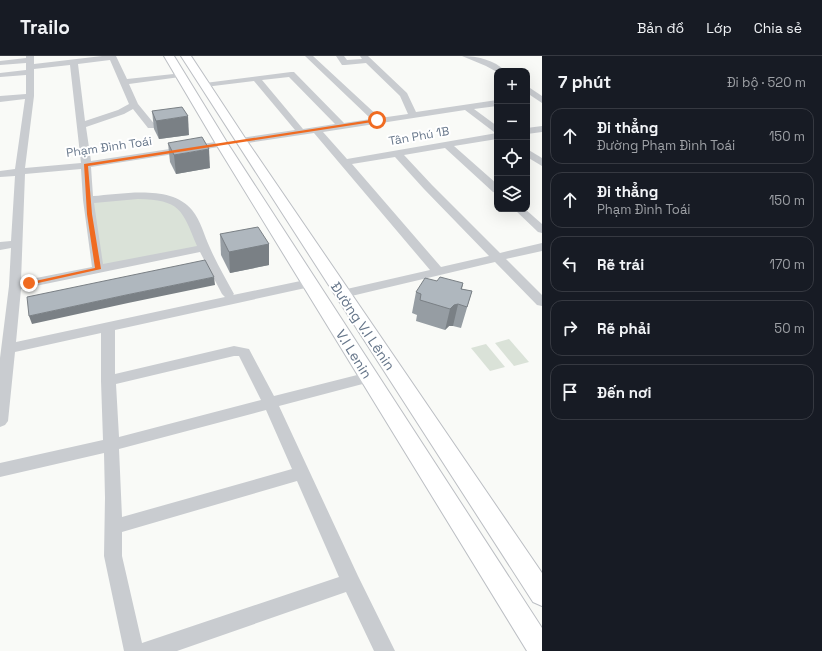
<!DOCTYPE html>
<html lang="vi">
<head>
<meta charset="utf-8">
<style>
  :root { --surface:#171b24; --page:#20242c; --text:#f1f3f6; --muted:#9ea1a6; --line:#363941 }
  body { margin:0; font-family:"Space Grotesk",sans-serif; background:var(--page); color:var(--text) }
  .controls { position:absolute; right:12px; top:12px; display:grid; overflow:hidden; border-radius:8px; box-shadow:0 4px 16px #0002 }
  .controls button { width:36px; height:36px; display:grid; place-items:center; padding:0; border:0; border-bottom:1px solid var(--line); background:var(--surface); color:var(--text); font:20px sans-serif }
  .stop { position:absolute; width:12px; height:12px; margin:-9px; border:3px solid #f06b21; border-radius:50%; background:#fff }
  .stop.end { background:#f06b21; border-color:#fff; box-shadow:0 1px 4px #0008 }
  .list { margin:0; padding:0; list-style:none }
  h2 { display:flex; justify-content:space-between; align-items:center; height:52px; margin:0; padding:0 16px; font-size:17px }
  h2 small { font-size:13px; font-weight:400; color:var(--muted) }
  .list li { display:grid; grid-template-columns:26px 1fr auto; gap:12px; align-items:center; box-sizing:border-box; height:56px; margin:0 8px 8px; padding:0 8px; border:1px solid var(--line); border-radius:12px }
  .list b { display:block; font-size:15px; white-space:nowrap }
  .list p { margin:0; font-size:13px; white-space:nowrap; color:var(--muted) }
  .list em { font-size:13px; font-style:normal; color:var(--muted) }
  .icon { flex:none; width:22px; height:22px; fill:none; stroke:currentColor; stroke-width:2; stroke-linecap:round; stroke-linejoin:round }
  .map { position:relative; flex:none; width:542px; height:595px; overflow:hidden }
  header { display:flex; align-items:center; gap:24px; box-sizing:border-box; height:56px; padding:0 20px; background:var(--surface); border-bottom:1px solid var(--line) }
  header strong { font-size:19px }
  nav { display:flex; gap:22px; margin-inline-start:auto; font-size:14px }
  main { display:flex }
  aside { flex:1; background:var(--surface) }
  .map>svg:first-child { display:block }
</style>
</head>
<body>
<header>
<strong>Trailo</strong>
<nav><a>Bản đồ</a><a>Lớp</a><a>Chia sẻ</a></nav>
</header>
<main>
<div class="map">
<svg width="542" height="595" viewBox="0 0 542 595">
  <rect width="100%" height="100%" fill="#f9faf7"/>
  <!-- green -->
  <g fill="#dae2d8">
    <path d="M137 140 177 147 203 192 98 213 88 144Z"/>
    <path d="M509 283 529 306 514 310 495 287Z"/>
    <path d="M486 288 505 311 490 315 471 292Z"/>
  </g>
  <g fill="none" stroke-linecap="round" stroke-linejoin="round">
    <!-- major casing -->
    <g stroke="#bcbfc4" stroke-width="2">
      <g id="major">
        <path d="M164 0H174L228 88 542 572V595H527L216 88Z"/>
        <path d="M181 0H191L247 85 542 517V550L533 546Z"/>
      </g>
    </g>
    <!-- minor -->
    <g fill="#c9ccd0" fill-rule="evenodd">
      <path d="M26 0H34V8L102 0H116L127 23 183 17 184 19 180 21 129 28 138 48 156 70 154 72H148L133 53 124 58 86 71 91 105 222 85 227 88 225 90 91 111 93 140C122 138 171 128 192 154 201 165 204 179 210 192 217 208 226 223 234 238L233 239 310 223 314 224 316 227 314 230 310 231 115 274V318L234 290 249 293 274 340 369 316 374 317 376 321 374 325 279 350 358 520 395 595H374L346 536 177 595H124L104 500 105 442 104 397 0 421V407L103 384 101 325V277L15 296 8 365 5 369 0 371V302L9 230 11 192 0 194V186L11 185 15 120 0 121V115L15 113 25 43 0 46V40L26 38V19L0 21V17L26 14V7L0 9V5L26 2ZM110 4 129 48 118 54 85 65 78 8ZM70 9 81 107 25 112 34 40V13ZM81 113 83 144 92 211 21 225 25 118ZM138 143C180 144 182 153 197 190L103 208 94 147ZM200 196 222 238 225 241 16 286 21 233ZM234 300H239L261 344 119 381 116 328ZM266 354 292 413 122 461 119 393ZM297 425 339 521 142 587 122 500V476Z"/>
      <path d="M305 0H313L380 62 408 58 400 40 366 7 345 9H342L336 0H344L347 4 362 3 360 0H368L407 37 416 56 497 44V50L474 53 497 70V77L494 76 465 54 323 76 347 103 497 77V83L454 90 497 128V137L493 136 445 92 404 99 432 129 500 197 542 187V195L506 203 542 239V250L537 249 495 206 343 242 338 241 337 238 338 235 430 214 314 77 241 88 238 87 236 85 238 83 241 82 295 74 254 25 205 31 201 29 205 27 291 16H294L344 67 371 63ZM289 21 335 68 303 73 262 24ZM395 101 424 133 489 200 441 211 352 108Z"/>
      <path d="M462 0C477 0 495 4 505 15L497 16 486 10Z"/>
      <path d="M527 30 542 40V47L527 37Z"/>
      <path d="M542 70V76L527 78V72Z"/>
      <path d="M527 93 542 102V110L527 101Z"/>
      <path d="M514 153H525L542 168V177L538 176Z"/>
    </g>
    <!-- major -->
    <use href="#major" fill="#fff" fill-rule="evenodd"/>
  </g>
  <!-- wall -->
  <g fill="#969da3">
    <path d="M152 55 189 79 159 83 154 73Z"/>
    <path d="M168 87 210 112 176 118 170 106Z"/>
    <path d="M220 178 269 188V209L230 217 221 199Z"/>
    <path d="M437 225 463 227 462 233 472 235 461 272 453 270H449L445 274 416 265 417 259 412 257 416 236Z"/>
  </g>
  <!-- shaded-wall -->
  <g fill="#7a8085">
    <path d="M188 60 189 79 159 83 156 65Z"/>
    <path d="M209 93 210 112 176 118 174 99Z"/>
    <path d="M269 188V209L230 217 229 196Z"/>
    <path d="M214 221 215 229 128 247 32 268 29 260 126 239Z"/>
    <path d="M463 227 453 270H449L445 274 450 253Z"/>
  </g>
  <!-- building -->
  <g fill="#afb7be" stroke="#7a8085">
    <path d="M182 51 188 60 156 65 152 55Z"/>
    <path d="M202 81 209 93 174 99 168 87Z"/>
    <path d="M258 171 269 188 229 196 220 178Z"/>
    <path d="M205 204 214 221 126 239 29 260 27 241Z"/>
    <path d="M440 221 463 227 461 233 472 235 467 251 458 248 454 249 450 253 420 244 421 238 416 236 425 222 437 225Z"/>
  </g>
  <!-- route -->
  <path fill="#f06b21" d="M377 63 379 65 88 110 92 158 101 213 29 229 26 227 95 212 87 158 84 108Z"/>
  <g text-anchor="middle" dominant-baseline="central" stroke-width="4" stroke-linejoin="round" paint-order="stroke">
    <!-- far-street labels -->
    <g font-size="12" fill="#66768a" stroke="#fff">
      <text transform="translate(419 80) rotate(-10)">Tân Phú 1B</text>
      <text transform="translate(109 91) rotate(-8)">Phạm Đình Toái</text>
    </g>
    <!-- street labels -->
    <g font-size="14" fill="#66768a" stroke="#fff">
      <text transform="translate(363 270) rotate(56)">Đường V.I Lênin</text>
      <text transform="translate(354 298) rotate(58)">V.I Lenin</text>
    </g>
  </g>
</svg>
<div class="controls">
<button>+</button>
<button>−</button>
<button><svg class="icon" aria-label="locate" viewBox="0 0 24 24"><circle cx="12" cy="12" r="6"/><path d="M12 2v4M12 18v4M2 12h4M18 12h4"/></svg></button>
<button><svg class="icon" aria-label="layers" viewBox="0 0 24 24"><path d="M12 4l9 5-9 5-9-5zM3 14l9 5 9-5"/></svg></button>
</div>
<div class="stop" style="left:377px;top:64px"></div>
<div class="stop end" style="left:29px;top:227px"></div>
</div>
<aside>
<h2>7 phút<small>Đi bộ · 520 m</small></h2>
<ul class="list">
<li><svg class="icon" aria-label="ahead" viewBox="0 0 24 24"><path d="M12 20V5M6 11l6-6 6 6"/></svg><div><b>Đi thẳng</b><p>Đường Phạm Đình Toái</p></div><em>150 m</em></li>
<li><svg class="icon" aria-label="ahead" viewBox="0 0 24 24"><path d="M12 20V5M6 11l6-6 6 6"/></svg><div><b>Đi thẳng</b><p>Phạm Đình Toái</p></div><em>150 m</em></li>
<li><svg class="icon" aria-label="left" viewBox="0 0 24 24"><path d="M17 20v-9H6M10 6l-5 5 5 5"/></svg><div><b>Rẽ trái</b></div><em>170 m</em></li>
<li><svg class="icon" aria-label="right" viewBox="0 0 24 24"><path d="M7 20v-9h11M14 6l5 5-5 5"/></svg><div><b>Rẽ phải</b></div><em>50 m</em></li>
<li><svg class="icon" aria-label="arrive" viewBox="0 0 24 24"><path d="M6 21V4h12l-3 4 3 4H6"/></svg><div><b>Đến nơi</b></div></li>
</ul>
</aside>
</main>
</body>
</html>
